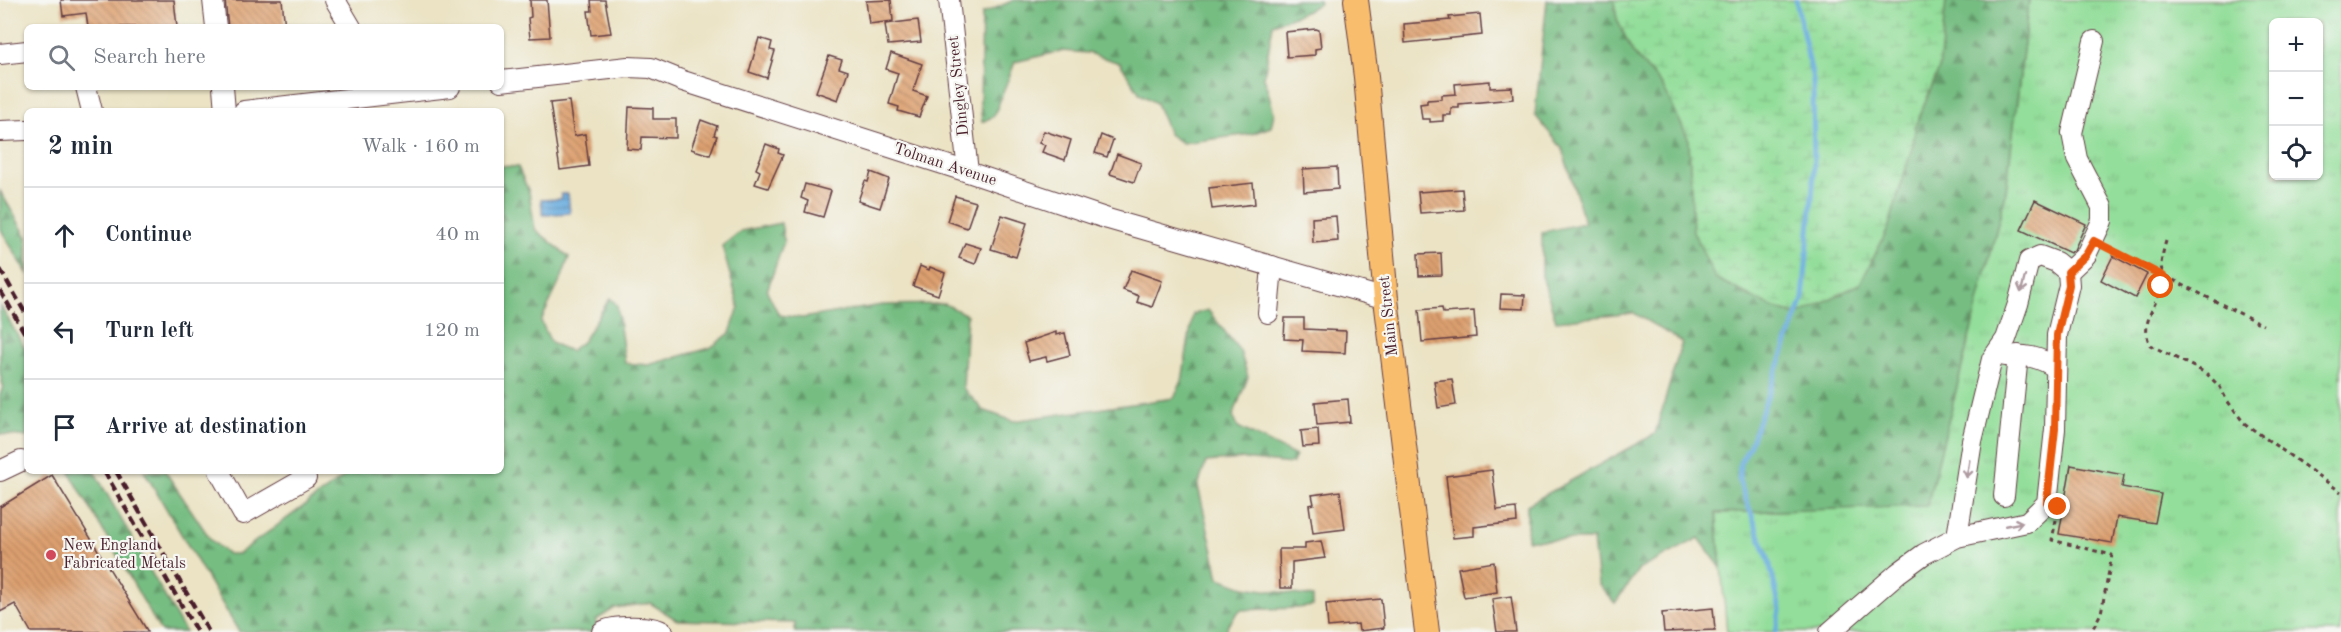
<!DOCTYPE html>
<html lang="en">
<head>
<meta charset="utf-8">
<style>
  :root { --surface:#fff; --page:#f2f2f3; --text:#1f2937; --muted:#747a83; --line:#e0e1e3 }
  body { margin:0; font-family:"Old Standard TT",serif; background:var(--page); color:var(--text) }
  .controls { position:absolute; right:18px; top:18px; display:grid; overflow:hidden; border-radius:9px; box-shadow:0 2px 4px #0004 }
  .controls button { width:54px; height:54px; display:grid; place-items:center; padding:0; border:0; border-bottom:2px solid var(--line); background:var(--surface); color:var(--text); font:30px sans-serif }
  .stop { position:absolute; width:18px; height:18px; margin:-14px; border:4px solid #ea580c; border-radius:50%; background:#fff }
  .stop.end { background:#ea580c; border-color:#fff; box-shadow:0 2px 6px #0008 }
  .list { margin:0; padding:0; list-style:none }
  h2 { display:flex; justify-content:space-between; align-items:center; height:78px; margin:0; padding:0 24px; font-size:26px }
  h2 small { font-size:20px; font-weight:400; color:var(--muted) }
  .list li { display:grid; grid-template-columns:39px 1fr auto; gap:18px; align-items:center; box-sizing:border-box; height:96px; padding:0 24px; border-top:2px solid var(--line) }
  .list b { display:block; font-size:22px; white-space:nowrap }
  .list em { font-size:20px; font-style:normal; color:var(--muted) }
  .icon { flex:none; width:33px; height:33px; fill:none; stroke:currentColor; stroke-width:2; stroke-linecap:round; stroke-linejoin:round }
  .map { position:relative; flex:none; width:2341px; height:632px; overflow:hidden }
  .search { position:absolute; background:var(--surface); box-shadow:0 2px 4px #0004; left:24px; top:24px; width:480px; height:66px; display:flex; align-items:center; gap:15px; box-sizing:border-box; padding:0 21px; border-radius:9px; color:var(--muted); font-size:22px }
  .panel { position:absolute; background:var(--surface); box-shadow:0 2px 4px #0004; left:24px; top:108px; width:480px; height:366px; border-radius:9px }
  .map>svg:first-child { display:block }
</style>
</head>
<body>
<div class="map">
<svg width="2341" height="632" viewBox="0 0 2341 632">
  <defs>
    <pattern id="grass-tufts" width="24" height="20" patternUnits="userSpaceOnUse" patternTransform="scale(1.5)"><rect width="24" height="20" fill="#93de9a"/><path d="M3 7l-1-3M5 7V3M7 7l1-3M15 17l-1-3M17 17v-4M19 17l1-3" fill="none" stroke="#80be85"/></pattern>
    <pattern id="forest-firs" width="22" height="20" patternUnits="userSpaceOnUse" patternTransform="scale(1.5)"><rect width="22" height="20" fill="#76bd82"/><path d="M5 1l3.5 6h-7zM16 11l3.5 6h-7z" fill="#63996b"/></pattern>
    <pattern id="wetland-marsh" width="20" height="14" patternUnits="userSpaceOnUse" patternTransform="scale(1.5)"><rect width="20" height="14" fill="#93de9a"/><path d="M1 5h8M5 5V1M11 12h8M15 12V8" fill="none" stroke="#80be85"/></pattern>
    <pattern id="water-rules" width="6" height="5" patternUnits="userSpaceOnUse" patternTransform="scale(1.5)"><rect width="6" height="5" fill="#6aaddf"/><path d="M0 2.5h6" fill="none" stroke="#598cb5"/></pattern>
    <pattern id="building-back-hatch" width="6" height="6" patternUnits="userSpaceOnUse" patternTransform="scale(1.5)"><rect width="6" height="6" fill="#dda06f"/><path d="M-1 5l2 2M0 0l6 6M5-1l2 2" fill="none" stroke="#b5825b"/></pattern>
  </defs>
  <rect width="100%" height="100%" fill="#f6f6f2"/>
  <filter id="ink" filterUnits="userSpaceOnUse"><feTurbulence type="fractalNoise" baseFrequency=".0167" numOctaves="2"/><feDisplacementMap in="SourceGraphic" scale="12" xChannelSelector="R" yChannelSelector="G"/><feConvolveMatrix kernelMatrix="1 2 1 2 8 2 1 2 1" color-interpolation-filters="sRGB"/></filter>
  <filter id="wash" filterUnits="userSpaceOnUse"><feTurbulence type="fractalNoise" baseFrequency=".008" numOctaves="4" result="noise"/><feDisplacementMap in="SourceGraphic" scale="24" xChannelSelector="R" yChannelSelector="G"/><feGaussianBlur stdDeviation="1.35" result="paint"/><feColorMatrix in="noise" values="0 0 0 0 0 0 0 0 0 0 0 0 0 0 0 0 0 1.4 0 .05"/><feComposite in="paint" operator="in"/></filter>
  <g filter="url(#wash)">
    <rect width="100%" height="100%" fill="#ebe3c4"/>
    <!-- grass -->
    <path fill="url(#grass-tufts)" stroke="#6e7e62" stroke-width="1.5" fill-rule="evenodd" d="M2029 0H2341V632H1727L1716 513 1927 505 2006 191ZM2274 22H2318V176H2274Z"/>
    <!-- forest -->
    <g fill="url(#forest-firs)" stroke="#606e56" stroke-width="1.5">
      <path d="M1014 0H1319L1320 3 1307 11 1273 24 1264 77 1274 113 1271 127 1251 134 1182 143 1169 134 1156 103 1140 94 1120 63 1088 53 1061 51 1015 62 994 116 982 122 980 103 982 14Z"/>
      <path d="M1547 0H1614L1617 19 1633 53 1662 85 1689 140 1693 231 1721 281 1772 307 1797 315 1860 284 1888 229 1914 141 1915 127 1939 69 1946 0H2029L2006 191 1927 506 1716 513 1721 568 1699 538 1638 570 1615 603 1598 584 1593 540H1527V505L1655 434 1682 342 1634 313 1556 321 1542 276V232L1585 223 1562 148 1535 115Z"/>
      <path d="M501 166 518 167 529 192 535 229 569 257 562 277 541 321 551 343 570 351 583 341 610 298 617 305 625 363 648 365 710 348 730 333 739 307 722 246 741 231 781 223 784 241 767 291 779 315 802 318 882 305 945 304 967 315 963 388 983 410 1013 421 1174 398 1182 381 1193 314 1208 310 1240 351 1248 377 1233 416 1238 427 1296 456 1292 464 1242 459 1206 462 1198 486 1219 578 1244 587 1313 597V606L1297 608 1240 610 1227 626V632H795V623L677 620 650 603 615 608 596 620V632H239L144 471H165L211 540 228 554H238L352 471H501Z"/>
      <path d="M0 191 27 237V273L0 228Z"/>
      <path d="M0 305 27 352V437L0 434V396L3 386 0 372Z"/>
      <path d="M69 471H94L185 632H161Z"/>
    </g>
    <!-- wetland -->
    <path fill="url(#wetland-marsh)" stroke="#6e7e62" stroke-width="1.5" d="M1614 0H1946L1939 69 1915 127 1914 141 1888 229 1860 284 1797 315 1772 307 1715 278 1693 231 1689 140 1662 85 1633 53 1617 19Z"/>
    <!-- water -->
    <path fill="url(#water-rules)" stroke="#5a6685" stroke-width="1.5" d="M561 194H568L570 213 543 215 541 200 561 199Z"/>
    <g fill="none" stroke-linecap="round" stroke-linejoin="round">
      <!-- stream -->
      <path stroke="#6aaddf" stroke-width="5" d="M1776 632 1780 610 1769 561 1739 481 1740 463 1749 447 1803 299 1814 174 1813 80 1796 0"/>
    </g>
    <g id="blocks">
      <!-- building -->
      <g fill="url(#building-back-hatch)">
        <path d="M61 0H174L177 27H88L86 13 63 16Z"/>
        <path d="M225 0H282L285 27H228Z"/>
        <path d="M530 0H547L550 37 530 38 528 18 531 17Z"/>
        <path d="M591 0H605L611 33 591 35 588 11H592Z"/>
        <path d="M891 0 893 21 869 24 866 1Z"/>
        <path d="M1480 14 1482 35 1405 43 1404 24 1450 20 1449 17Z"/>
        <path d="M918 20 921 42 888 45 885 24Z"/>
        <path d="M1316 29 1319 30 1321 48 1315 49V55L1287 57 1285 32Z"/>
        <path d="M759 38 772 42 770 50 775 51 767 78 749 72Z"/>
        <path d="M891 53 922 64 913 91 927 96 919 117 898 111 899 107 889 104 898 73 886 69Z"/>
        <path d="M829 56 842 60 839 68 848 71 838 100 816 92Z"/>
        <path d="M1490 81V88L1512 87 1513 99 1459 104V108H1451V115H1443V121L1430 122V119H1422L1420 104 1427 103V100L1442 99V95L1456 94 1455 84Z"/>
        <path d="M569 101 574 136 585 134 589 166 560 170 550 103Z"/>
        <path d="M629 107 653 108V119H676V138L642 137 641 150 627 149Z"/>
        <path d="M701 120 717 126 714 135 717 136 710 155 691 149Z"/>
        <path d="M1044 131 1071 140 1065 160 1042 152 1045 145 1039 143Z"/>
        <path d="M1101 135 1113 140 1107 157 1095 153Z"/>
        <path d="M766 144 779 149 778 153 783 155 768 188 755 184 760 171 756 169Z"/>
        <path d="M1117 154 1141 163 1134 182 1110 174Z"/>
        <path d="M1337 167 1338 189 1304 192 1303 169Z"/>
        <path d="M871 172 889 179 880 208 858 201 865 181 868 182Z"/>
        <path d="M1253 183 1255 204 1212 209 1209 188Z"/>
        <path d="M805 184 831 191 823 217 805 212 808 201 801 198Z"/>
        <path d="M1462 189 1464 210 1420 213 1418 192Z"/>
        <path d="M955 196 976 202 967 228 947 221Z"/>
        <path d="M2035 200 2086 224 2074 250 2070 253 2021 230Z"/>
        <path d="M1002 215 1027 223 1016 257 991 249Z"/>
        <path d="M1336 216 1338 241 1313 243 1312 218Z"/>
        <path d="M965 243 981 248 975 264 959 258Z"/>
        <path d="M1441 253 1442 275 1419 276 1418 254Z"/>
        <path d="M2113 256 2147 274 2135 298 2101 280Z"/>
        <path d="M920 266 929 270 930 267 945 273 938 295 913 286Z"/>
        <path d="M1131 270 1162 281 1152 307 1137 302 1139 296 1123 290Z"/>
        <path d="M1501 294 1525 295 1524 309 1500 308Z"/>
        <path d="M1442 308 1443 313 1474 311 1476 337 1422 342 1419 310Z"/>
        <path d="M1285 318H1304V329L1346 331 1345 353 1302 351 1303 340 1284 339Z"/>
        <path d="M1056 332V335L1065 333 1070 355 1047 361 1046 357 1029 361 1024 343Z"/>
        <path d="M1452 379 1456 405 1438 408 1434 381Z"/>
        <path d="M1348 399 1350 422 1317 425 1315 402Z"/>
        <path d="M1318 429 1319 446 1303 447 1301 431Z"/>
        <path d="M2071 465 2124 475 2122 487 2161 494 2155 523 2117 517 2112 543 2059 534Z"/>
        <path d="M1492 470 1497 510 1516 508 1517 522 1474 527V536L1453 538 1446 476Z"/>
        <path d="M52 475 148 632H31L15 604 0 612V507Z"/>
        <path d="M1340 491 1345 529 1313 533 1309 505 1314 504 1312 495Z"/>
        <path d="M1321 541 1325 558 1292 562V588H1280L1279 549H1305V543Z"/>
        <path d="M1494 562 1497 592 1464 597 1458 568Z"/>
        <path d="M1511 596 1516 632H1497L1492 599Z"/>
        <path d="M1381 599 1384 628 1359 631 1358 624 1328 627 1326 604Z"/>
        <path d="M1713 608 1715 630 1664 632 1662 613Z"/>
      </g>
    </g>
  </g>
  <g filter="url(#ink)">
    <use href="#blocks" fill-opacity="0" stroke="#623c42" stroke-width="1.5"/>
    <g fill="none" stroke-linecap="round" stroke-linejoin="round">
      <!-- minor casing -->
      <g stroke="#623c42" stroke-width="22">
        <g id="minor">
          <path d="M213 0 216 27"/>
          <path d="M335 0 351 27"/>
          <path d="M949 0 968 172"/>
          <path d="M0 54 27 51"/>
          <path d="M501 81 628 67 651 68 683 81 968 172 1108 219 1386 299"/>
          <path d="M86 87 92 111"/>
          <path d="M223 87 225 111"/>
          <path d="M244 111 450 87"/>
          <path d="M0 131 27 130"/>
          <path d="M2068 272 2086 255 2102 221V207L2077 159 2072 133 2094 41"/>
          <path d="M1268 313 1272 266"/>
          <path d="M2005 356C2025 354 2040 357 2056 368"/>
          <path d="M0 471 21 461"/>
          <path d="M219 471 243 514 306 478 302 471"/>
          <path d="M2004 496 2018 355"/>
          <path d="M602 632C611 625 654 625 663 632"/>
          <path d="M1830 632 1898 573 1924 554 1957 537 2027 522 2047 503 2055 429 2057 335 2069 285 2068 272 2056 262 2040 256 2029 261 2018 304 2006 339 1992 359 1972 441 1957 537"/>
        </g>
      </g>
      <!-- major casing -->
      <g stroke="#623c42" stroke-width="26">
        <path id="major" d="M1356 0 1366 77 1386 299 1427 632"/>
      </g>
      <!-- path -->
      <g stroke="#623c42" stroke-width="3" stroke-dasharray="4.5 4.5" stroke-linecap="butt">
        <path d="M2166 241C2164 248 2162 256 2161 264 2161 269 2163 273 2163 278 2162 302 2138 319 2150 345L2206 373 2220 387 2226 399 2244 423 2341 492"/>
        <path d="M2109 248 2263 325"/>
        <path d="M2056 520 2052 540 2112 555 2101 613 2091 632"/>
      </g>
      <!-- minor -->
      <use href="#minor" stroke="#fff" stroke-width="20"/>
      <!-- major -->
      <use href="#major" stroke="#f9be6d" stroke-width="24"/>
      <!-- rail -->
      <g stroke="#4a1f2b" stroke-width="4.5" stroke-dasharray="9 4.5" stroke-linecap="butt">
        <path d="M0 269 27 316"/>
        <path d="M0 290 27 337"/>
        <path d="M104 471 197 632"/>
        <path d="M116 471 209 632"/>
      </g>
    </g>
    <!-- one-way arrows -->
    <defs><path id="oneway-shaft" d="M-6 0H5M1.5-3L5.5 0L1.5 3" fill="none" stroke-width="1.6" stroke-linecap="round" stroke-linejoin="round" transform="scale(1.5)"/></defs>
    <g stroke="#ae9aa0">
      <use href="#oneway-shaft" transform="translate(2023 284) rotate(104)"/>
      <use href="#oneway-shaft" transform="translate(1968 469) rotate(99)"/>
      <use href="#oneway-shaft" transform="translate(2014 524) rotate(-11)"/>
    </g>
  </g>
  <g fill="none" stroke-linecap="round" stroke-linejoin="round" filter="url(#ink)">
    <!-- route -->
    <path stroke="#ea580c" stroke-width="8" d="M2058 507 2047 502 2055 429 2057 335 2069 285 2068 272 2086 255 2094 241 2163 276 2161 286"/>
  </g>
  <!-- markers -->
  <circle fill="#d1495b" stroke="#f6f6f2" stroke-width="2" cx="51" cy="555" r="6"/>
  <g text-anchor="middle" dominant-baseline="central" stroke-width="4.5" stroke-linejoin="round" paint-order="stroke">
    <!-- street labels -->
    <g font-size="16" fill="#4a1f2b" stroke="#f6f6f2">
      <text transform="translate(959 86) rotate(-96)">Dingley Street</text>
      <text transform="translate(945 165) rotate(18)">Tolman Avenue</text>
      <text transform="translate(1389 316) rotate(-96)">Main Street</text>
    </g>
    <!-- poi labels -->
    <g font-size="16" fill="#4a1f2b" stroke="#f6f6f2" text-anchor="start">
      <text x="63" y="546">New England<tspan x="63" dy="18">Fabricated Metals</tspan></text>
    </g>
  </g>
</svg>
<div class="controls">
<button>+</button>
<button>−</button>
<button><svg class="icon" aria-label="locate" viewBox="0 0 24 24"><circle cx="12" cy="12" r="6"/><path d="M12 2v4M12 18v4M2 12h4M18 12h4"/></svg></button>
</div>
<div class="stop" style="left:2161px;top:286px"></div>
<div class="stop end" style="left:2058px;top:507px"></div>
<div class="search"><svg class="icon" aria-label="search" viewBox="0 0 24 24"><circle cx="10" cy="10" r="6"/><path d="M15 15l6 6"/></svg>Search here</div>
<section class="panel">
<h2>2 min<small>Walk · 160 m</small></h2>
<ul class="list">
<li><svg class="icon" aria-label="ahead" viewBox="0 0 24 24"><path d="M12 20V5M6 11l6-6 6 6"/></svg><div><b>Continue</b></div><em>40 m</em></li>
<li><svg class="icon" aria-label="left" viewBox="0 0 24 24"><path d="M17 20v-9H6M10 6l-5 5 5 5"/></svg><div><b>Turn left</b></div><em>120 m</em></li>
<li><svg class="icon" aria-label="arrive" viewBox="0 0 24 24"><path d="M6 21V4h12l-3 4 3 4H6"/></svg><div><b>Arrive at destination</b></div></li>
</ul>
</section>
</div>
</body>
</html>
